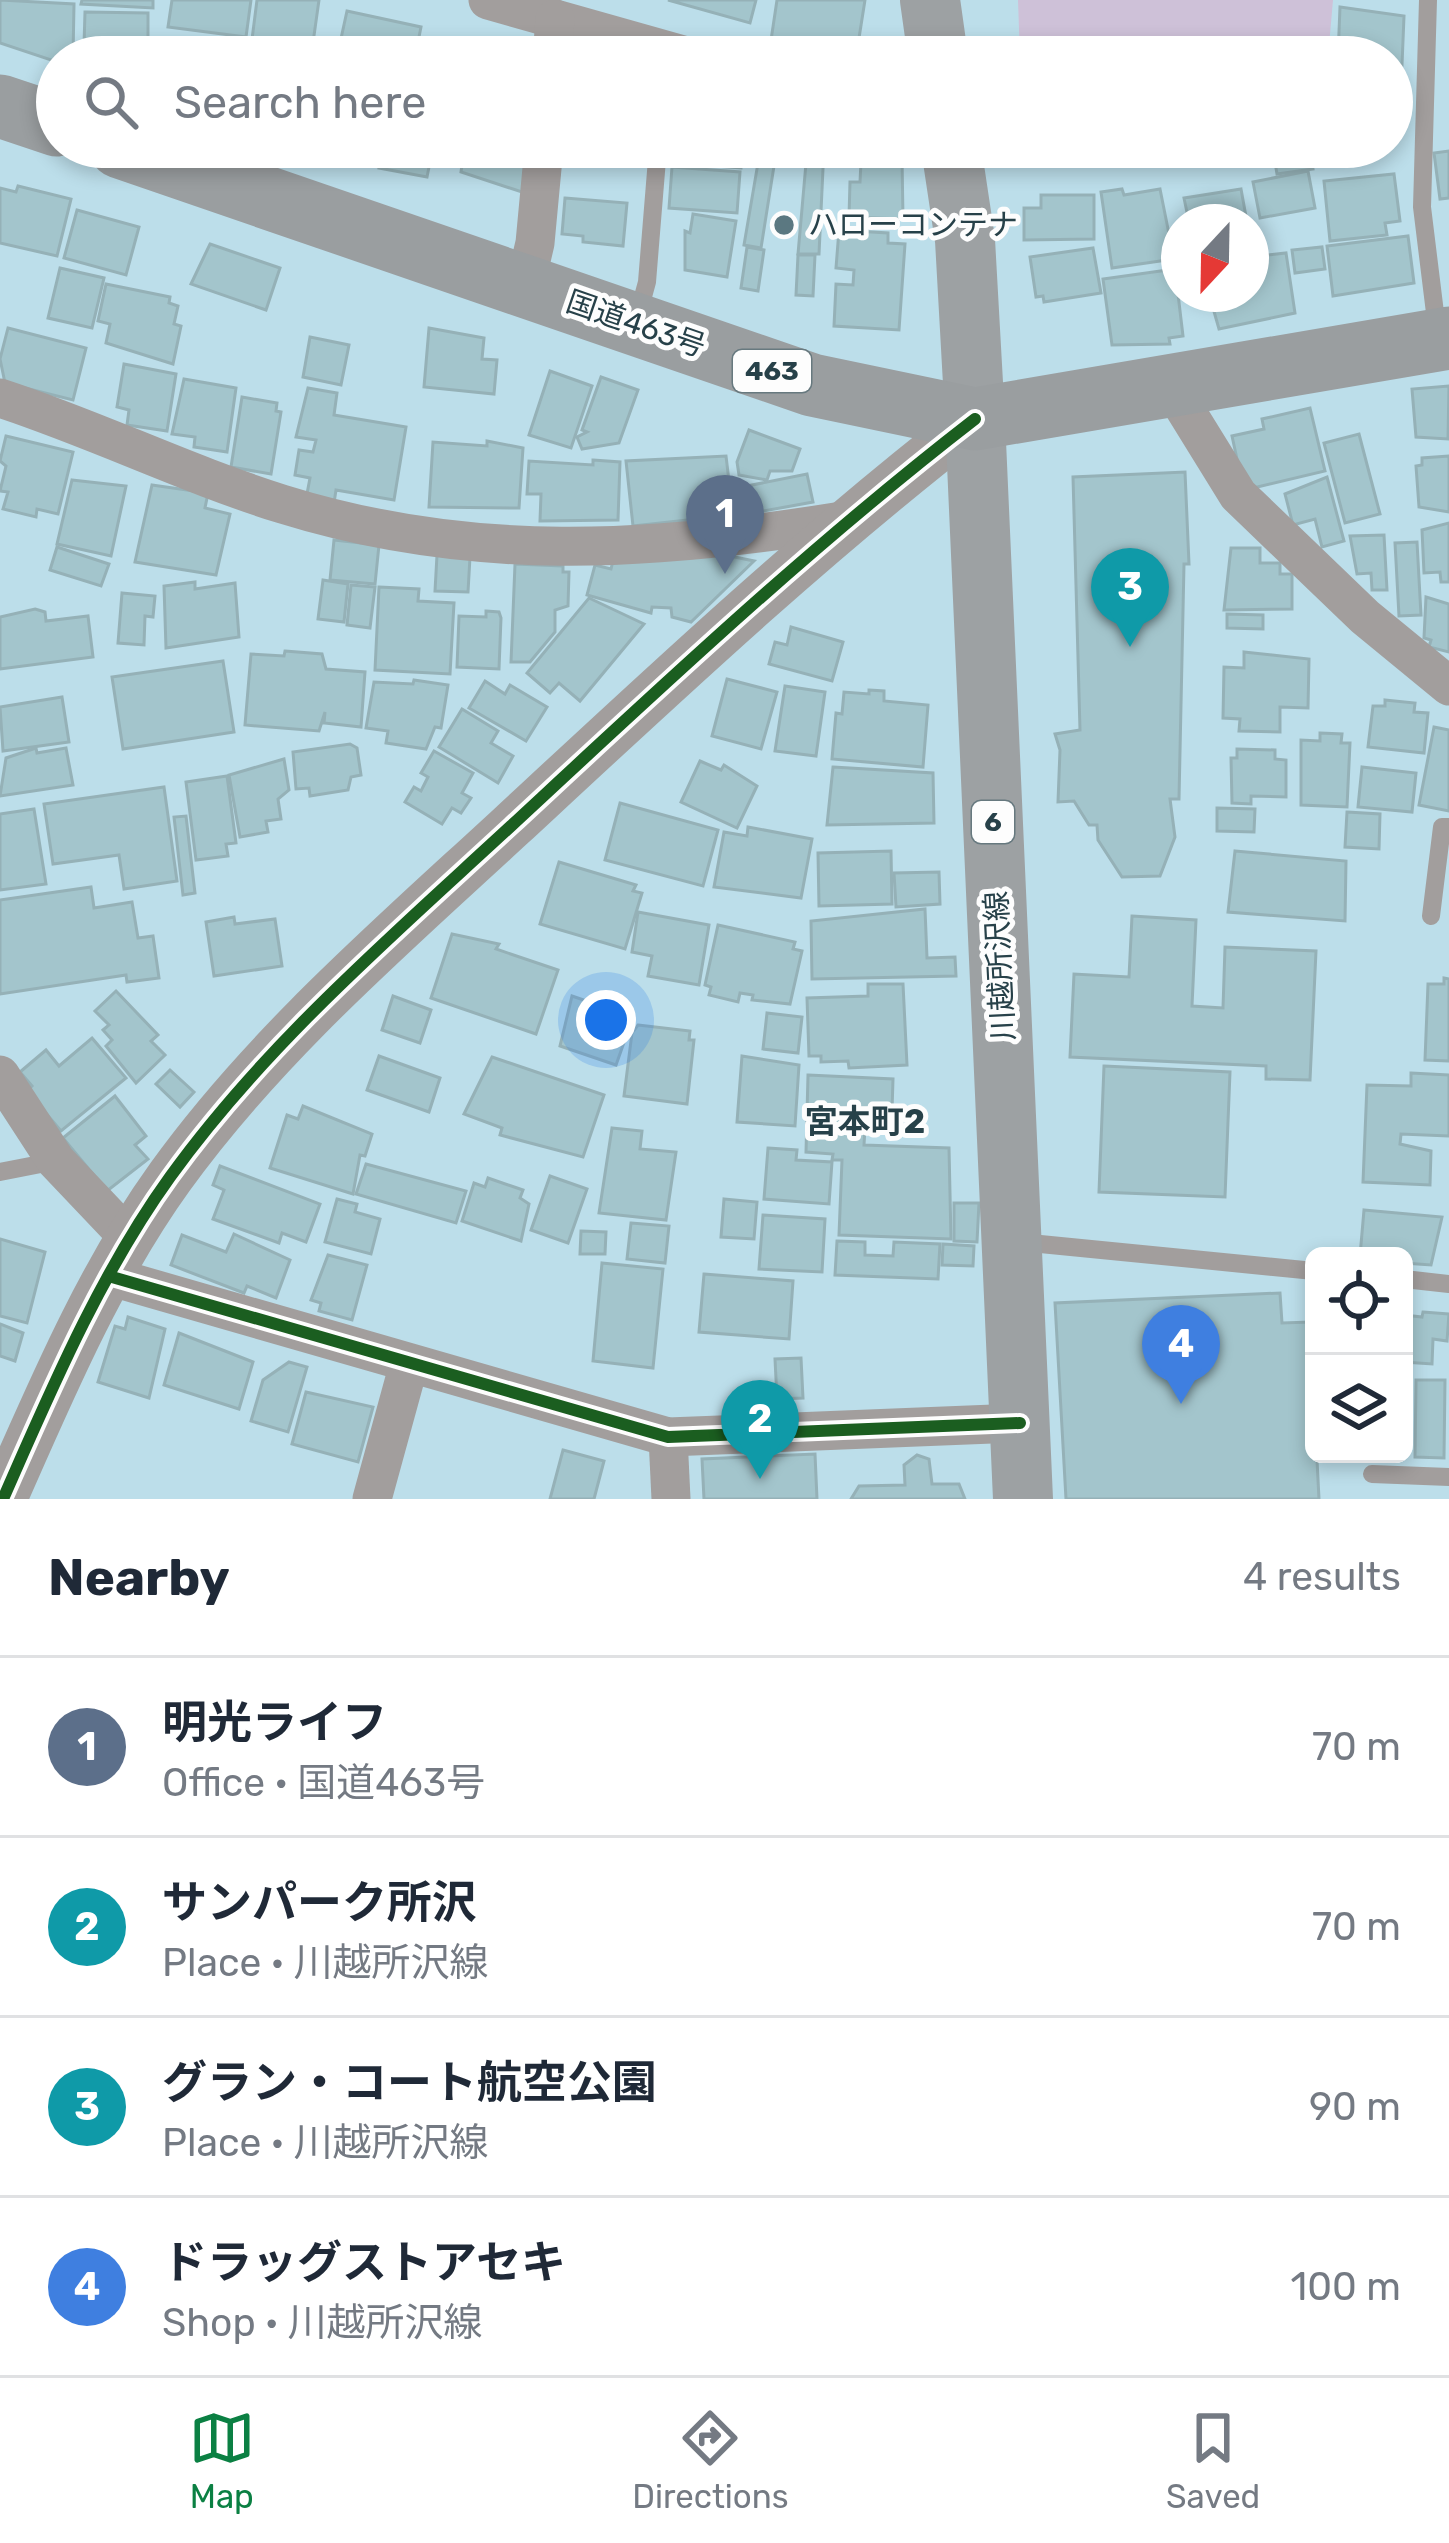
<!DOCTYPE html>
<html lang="en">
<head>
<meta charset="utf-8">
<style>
  :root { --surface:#fff; --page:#f2f2f3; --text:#1f2937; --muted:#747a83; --line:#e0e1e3; --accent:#0b8043 }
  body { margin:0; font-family:Rubik,"Noto Sans JP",sans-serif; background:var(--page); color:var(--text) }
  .controls { position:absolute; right:36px; bottom:36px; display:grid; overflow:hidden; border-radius:18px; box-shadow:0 6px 18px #0003 }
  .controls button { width:108px; height:108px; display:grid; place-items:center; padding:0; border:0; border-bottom:3px solid var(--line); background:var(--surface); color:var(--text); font:60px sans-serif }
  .compass { position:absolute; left:1161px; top:204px; width:108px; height:108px; border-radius:50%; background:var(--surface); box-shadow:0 6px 18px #0003; rotate:202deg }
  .you { position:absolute; left:606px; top:1020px; width:42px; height:42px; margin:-30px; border:9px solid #fff; border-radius:50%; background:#1a73e8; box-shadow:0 0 0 18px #1a73e833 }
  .badge { display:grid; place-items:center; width:78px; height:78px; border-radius:50%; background:var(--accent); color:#fff; font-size:39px; font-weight:700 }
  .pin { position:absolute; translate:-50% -99px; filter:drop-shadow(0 3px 6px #0008) }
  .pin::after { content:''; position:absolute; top:63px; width:42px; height:36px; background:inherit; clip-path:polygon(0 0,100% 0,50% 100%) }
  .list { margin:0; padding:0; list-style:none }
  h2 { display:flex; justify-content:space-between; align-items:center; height:156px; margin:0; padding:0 48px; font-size:51px }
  h2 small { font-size:39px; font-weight:400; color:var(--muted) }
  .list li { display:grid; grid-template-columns:78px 1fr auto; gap:36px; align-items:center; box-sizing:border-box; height:180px; padding:0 48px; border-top:3px solid var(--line) }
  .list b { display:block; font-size:45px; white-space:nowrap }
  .list p { margin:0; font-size:39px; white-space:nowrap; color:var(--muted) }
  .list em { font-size:39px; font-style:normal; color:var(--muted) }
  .icon { flex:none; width:66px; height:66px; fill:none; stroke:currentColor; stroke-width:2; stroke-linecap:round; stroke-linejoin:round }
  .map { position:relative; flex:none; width:1449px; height:1499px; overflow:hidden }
  .search { position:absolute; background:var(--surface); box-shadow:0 6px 18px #0003; left:36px; right:36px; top:36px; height:132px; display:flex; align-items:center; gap:30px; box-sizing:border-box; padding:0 42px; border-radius:66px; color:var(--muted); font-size:45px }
  .sheet { height:876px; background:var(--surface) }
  nav { display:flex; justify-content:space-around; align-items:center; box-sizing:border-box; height:168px; border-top:3px solid var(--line); background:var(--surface); font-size:33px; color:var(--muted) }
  nav a { display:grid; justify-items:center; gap:6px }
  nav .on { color:var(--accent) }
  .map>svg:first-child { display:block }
</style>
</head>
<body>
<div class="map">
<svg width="1449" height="1499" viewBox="0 0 1449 1499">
  <rect width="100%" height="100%" fill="#bcdeea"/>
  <!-- green -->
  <path fill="#cec1d8" d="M1018 0H1333L1328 57H1020Z"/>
  <!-- building -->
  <g fill="#a3c5cc" stroke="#95b1b7" stroke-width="3">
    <path d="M0 0 74 4 73 57H57V62L0 43Z"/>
    <path d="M82 0H153V8L81 4Z"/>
    <path d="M172 0H251L246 37 168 27Z"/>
    <path d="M257 0H319L311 57 250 55Z"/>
    <path d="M668 0H756L750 23Z"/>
    <path d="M777 0H865L856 57 770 47Z"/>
    <path d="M1340 7 1404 16 1402 65 1392 64V57H1338Z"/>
    <path d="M347 11 421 27 416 52 435 57H337Z"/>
    <path d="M85 12 148 13V57H101V45H84Z"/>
    <path d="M384 147H433L427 177 379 168Z"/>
    <path d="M448 147H529L525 193 461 172 463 158Z"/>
    <path d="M675 147H742L741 168 674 163Z"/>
    <path d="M783 147H824L819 254H798L807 152Z"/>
    <path d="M1310 150 1313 169 1277 174 1274 156Z"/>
    <path d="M1449 151V198L1440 199 1434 153Z"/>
    <path d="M866 158H902L903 219 849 217 850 182H860L861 162Z"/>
    <path d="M758 163 774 166 761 248 744 245Z"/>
    <path d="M672 167 740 172 737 213 669 208Z"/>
    <path d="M1308 171 1315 208 1260 218 1253 182Z"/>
    <path d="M1394 174 1400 221 1385 223 1387 235 1330 241 1324 181Z"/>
    <path d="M18 186 71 199 57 256 0 243V188L16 192Z"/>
    <path d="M1122 189 1124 195 1160 189 1174 259 1112 268 1101 192Z"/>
    <path d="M1241 189 1247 222H1189L1184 198Z"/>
    <path d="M1041 195H1094V239L1024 240V208H1041Z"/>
    <path d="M565 198 627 203 623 246 583 242V236L562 234Z"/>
    <path d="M77 210 139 227 126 275 64 258Z"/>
    <path d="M693 214 736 221 727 277 685 270V231L690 233Z"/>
    <path d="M839 230 888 233V243L905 244 899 330 834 326 836 284 853 285 854 270 836 268Z"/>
    <path d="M1408 236 1414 283 1333 296 1327 246Z"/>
    <path d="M210 244 280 268 266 310 191 284Z"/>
    <path d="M747 247 764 250 758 291 741 288Z"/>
    <path d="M1322 247 1325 269 1295 273 1292 250Z"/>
    <path d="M1093 248 1101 293 1044 302 1043 296 1036 297 1030 257Z"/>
    <path d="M1286 253 1295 313 1219 329 1209 294H1251V257Z"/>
    <path d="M798 255H815L813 296 796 295Z"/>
    <path d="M60 268 104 278 92 328 48 318Z"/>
    <path d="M1175 269 1183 336 1169 338 1170 344 1112 345 1103 279Z"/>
    <path d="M106 284 170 297 169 303 178 306 174 324 181 326 173 364 106 343 110 324 98 321Z"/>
    <path d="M8 328 86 348 73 400 5 383 0 359Z"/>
    <path d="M429 328 484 338 482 359 497 360 494 394 424 387Z"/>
    <path d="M310 337 349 345 341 385 303 377Z"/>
    <path d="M124 364 176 374 167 431 127 425 129 410 117 407Z"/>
    <path d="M550 371 592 386 571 448 529 435Z"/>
    <path d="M601 377 638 390 619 443 582 449 577 437 587 432 582 430Z"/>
    <path d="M184 379 236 388 227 452 194 447 195 437 172 434Z"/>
    <path d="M1449 386 1448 439 1416 437 1412 389Z"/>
    <path d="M308 388 337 393 334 415 406 427 394 500 336 490 334 503 306 499 310 478 295 475 299 450 313 452 316 440 296 437Z"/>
    <path d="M242 397 277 403 276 411 281 412 271 474 231 467Z"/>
    <path d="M1310 408 1325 471 1253 488 1240 473 1232 436 1264 429 1262 419Z"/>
    <path d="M749 430 800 449 792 471H770L767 480 739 475 737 462Z"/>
    <path d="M1359 434 1380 514 1345 523 1324 443Z"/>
    <path d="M6 436 73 452 58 514 37 509 36 517 3 509 8 492 0 491 6 466 0 461Z"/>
    <path d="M487 441 523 448 519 508 429 507 433 442 487 446Z"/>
    <path d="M726 456 733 515 633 526 626 461Z"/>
    <path d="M1449 456V512L1419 507 1416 466 1422 465V458Z"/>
    <path d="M593 460 620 462 618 520 540 521 541 494H527L529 461 593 465Z"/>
    <path d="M1185 472 1189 564H1184L1179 799H1170L1175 837 1160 876 1122 877 1098 840 1097 825H1089L1074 801 1058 802 1060 750 1055 734 1080 730 1073 477Z"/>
    <path d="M807 474 813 502 742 515 737 488Z"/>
    <path d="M1327 477 1344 541 1322 547 1315 519 1293 525 1285 494Z"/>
    <path d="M72 480 126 486 111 556 57 544Z"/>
    <path d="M152 485 208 493 205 508 230 514 216 575 135 562Z"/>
    <path d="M1449 523V582H1441L1440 572 1424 573 1422 530Z"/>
    <path d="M1384 535 1387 590H1372L1371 573 1357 574 1350 536Z"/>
    <path d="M334 540 379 545 375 584 330 580Z"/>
    <path d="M1417 542 1421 615 1399 616 1395 543Z"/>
    <path d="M57 547 109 564 101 586 50 570Z"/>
    <path d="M686 547 754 561 691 622 672 617 671 608 652 607 651 613 587 595 595 565 611 569 614 557Z"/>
    <path d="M1231 548H1260V563H1280V574H1292V609L1224 610Z"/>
    <path d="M437 555 470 557 468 592 435 591Z"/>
    <path d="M515 564 563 566V572H569L568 606 555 610V632L530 662H511Z"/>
    <path d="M323 580 348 584 344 622 318 619Z"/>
    <path d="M195 582V589L235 583 239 637 166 648 164 586Z"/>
    <path d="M351 585 375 587 370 628 347 625Z"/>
    <path d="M379 587 419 589 418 601 454 603 450 674 375 670Z"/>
    <path d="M122 593 155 596 153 617 145 616 144 645 118 643Z"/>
    <path d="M1426 597 1449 604V652L1429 647 1431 640 1424 638Z"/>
    <path d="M589 598 644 624 580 701 559 683 550 693 527 673Z"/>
    <path d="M35 609 45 612 46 621 88 616 93 657 0 669V617Z"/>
    <path d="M486 611 499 612 501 618 499 669 457 667 459 616 486 617Z"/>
    <path d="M1227 614 1263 615V629L1227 628Z"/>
    <path d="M791 627 843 642 832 681 769 664 775 642 787 645Z"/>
    <path d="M285 651 322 654 326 669 365 672 361 727 324 723 325 712 319 731 245 725 251 654 284 656Z"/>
    <path d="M1244 652 1309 659 1308 708 1280 707V732L1239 731 1240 719 1223 718 1224 667 1244 668Z"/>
    <path d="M223 661 234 732 123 749 112 677Z"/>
    <path d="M727 679 777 692 761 749 712 736Z"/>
    <path d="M414 680 448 685 441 728 435 727 426 749 386 743 388 731 366 728 374 682 413 684Z"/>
    <path d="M485 681 505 694 510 685 547 707 526 741 469 708Z"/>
    <path d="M785 686 825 692 816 756 775 751Z"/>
    <path d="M869 690 884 691V701L928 705 923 767 832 759 836 713 842 714 844 692 869 694Z"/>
    <path d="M62 697 69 742 3 751 0 707Z"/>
    <path d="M1385 700 1415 703 1414 712 1428 713 1424 753 1368 747 1373 706H1385Z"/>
    <path d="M462 709 498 731 491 743 513 756 498 783 439 747Z"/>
    <path d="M1434 727 1449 730V811L1419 805Z"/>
    <path d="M1320 733 1342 734 1341 743H1350L1347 807 1301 805V740L1320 741Z"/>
    <path d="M350 744 357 748 361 775 351 777 348 790 310 796 309 788 296 789 293 752Z"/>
    <path d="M36 748 37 753 66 748 73 785 0 796 6 758Z"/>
    <path d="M1237 749 1275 750V759L1286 760V797L1251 796V804L1232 803 1231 758H1237Z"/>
    <path d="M434 751 473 773 462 793 471 798 461 813 452 808 442 824 405 802 414 787 421 791 428 777 421 773Z"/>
    <path d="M284 759 289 790 278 799 281 819 266 821 268 832 240 837 229 775Z"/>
    <path d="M700 761 721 770 724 765 757 786 737 828 681 802Z"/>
    <path d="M833 767 933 773 934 823 827 825Z"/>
    <path d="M1362 767 1416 773 1412 812 1358 807Z"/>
    <path d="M227 776 236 843 226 844 228 856 196 860 186 782Z"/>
    <path d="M164 787 177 881 124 889 119 855 53 864 44 804Z"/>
    <path d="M620 803 718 830 703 886 605 860Z"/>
    <path d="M1217 808 1255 809 1254 832 1217 831Z"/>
    <path d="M34 809 46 884 0 890V814Z"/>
    <path d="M1347 812 1380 814 1379 849 1345 847Z"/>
    <path d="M186 816 195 893 183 895 174 817Z"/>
    <path d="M748 827 812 839 801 898 714 887 724 832 747 836Z"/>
    <path d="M891 851 892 904 819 906 818 853Z"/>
    <path d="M1235 851 1346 861 1345 921 1228 912Z"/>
    <path d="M559 862 636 885 633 891 642 893 625 949 540 924Z"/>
    <path d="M939 872 940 904 896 907 894 873Z"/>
    <path d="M91 887 94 908 132 902 138 938 153 936 159 978 127 982 126 975 0 994V900Z"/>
    <path d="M925 909 927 958 955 957 956 976 812 979 811 921Z"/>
    <path d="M638 912 709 925 699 985 648 976 652 956 632 952Z"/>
    <path d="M1132 916 1196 920 1192 1006 1223 1008 1225 947 1316 951 1310 1080 1266 1079V1066L1070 1057 1074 974 1129 977Z"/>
    <path d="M234 917 235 924 275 919 282 966 214 976 206 922Z"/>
    <path d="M718 925 795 942 793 949 802 951 790 1004 752 1000 753 995 740 993 738 1002 709 995 711 987 705 985Z"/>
    <path d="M452 934 499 944 496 949 558 970 536 1034 431 998Z"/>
    <path d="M1444 978 1449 979V1061L1425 1060 1428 984H1444Z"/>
    <path d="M868 984H903L907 1065 849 1068 848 1061 821 1062V1056H809L807 998 868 996Z"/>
    <path d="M116 991 158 1035 151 1041 165 1055 136 1083 106 1046 112 1040 103 1030 109 1025 95 1011Z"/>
    <path d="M393 996 431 1010 420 1043 382 1030Z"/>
    <path d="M572 996 633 1017 616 1065 560 1046Z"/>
    <path d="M767 1013 802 1017 798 1053 763 1049Z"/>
    <path d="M638 1025 690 1031 689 1040H694L687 1104 624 1096 632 1033Z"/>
    <path d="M92 1038 126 1078 61 1131 27 1091 32 1086 20 1072 46 1050 59 1066Z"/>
    <path d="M379 1056 440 1078 429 1112 367 1090Z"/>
    <path d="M742 1056 799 1065 795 1126 737 1122Z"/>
    <path d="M492 1057 604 1095 583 1157 500 1135 502 1128 464 1114Z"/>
    <path d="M1104 1066 1230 1072 1225 1197 1099 1192Z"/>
    <path d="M170 1070 194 1092 180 1107 156 1084Z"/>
    <path d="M1411 1073 1449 1075V1136L1401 1134 1400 1144 1431 1151 1430 1185 1363 1182 1367 1085 1411 1086Z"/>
    <path d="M808 1075 893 1079 892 1111 866 1110 864 1145 949 1148 951 1239 839 1235 842 1160H832L833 1154 806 1152Z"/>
    <path d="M115 1096 146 1136 135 1145 148 1159 107 1191 63 1138Z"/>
    <path d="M303 1106 372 1134 365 1156 360 1155 353 1194 270 1168 287 1115 298 1119Z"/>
    <path d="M612 1128 642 1131 640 1149 676 1152 666 1220 599 1213Z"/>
    <path d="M768 1148 797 1150 796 1160 832 1162 829 1204 764 1199Z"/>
    <path d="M366 1164 466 1191 456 1223 356 1194Z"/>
    <path d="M220 1166 320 1204 306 1242 282 1233 279 1243 213 1219 224 1190 213 1185Z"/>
    <path d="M550 1176 587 1189 568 1243 531 1230Z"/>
    <path d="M488 1178 523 1190 520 1198 529 1204 521 1241 462 1221 474 1183 485 1187Z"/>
    <path d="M337 1199 357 1204 355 1212 380 1219 371 1254 325 1242Z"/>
    <path d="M724 1199 757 1202 754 1239 721 1237Z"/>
    <path d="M954 1203H979L977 1242 954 1241Z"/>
    <path d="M1364 1210 1442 1217 1431 1265 1404 1263V1256H1360Z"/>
    <path d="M763 1215 825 1219 822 1272 759 1269Z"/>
    <path d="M631 1223 669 1226 665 1263 627 1259Z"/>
    <path d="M581 1231 606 1232 605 1254H580Z"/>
    <path d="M234 1234 290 1260 276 1298 247 1286 244 1293 171 1265 182 1235 226 1252Z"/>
    <path d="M0 1239 45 1252 27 1323 0 1316Z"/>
    <path d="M837 1241 865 1242V1255L893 1256 894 1242 940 1244 938 1279 835 1275Z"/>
    <path d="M943 1244 974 1246 973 1266 942 1265Z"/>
    <path d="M328 1255 367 1265 352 1320 319 1311 321 1303 311 1300Z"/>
    <path d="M602 1263 663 1269 653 1368 593 1361Z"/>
    <path d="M704 1274 793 1281 789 1339 699 1332Z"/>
    <path d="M1280 1293 1282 1323 1310 1322 1319 1499H1066L1055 1303Z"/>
    <path d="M1423 1312 1449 1314 1447 1341 1433 1339 1432 1364 1404 1362V1315L1422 1317Z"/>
    <path d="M128 1317 165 1329 149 1398 98 1382 115 1326 125 1329Z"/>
    <path d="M0 1324 23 1333 15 1361 0 1356Z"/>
    <path d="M179 1333 253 1362 239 1409 164 1385Z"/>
    <path d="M801 1358 803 1398 777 1399 775 1359Z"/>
    <path d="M289 1362 307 1367 288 1432 251 1421 263 1380Z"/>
    <rect x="1404" y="1370" width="5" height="81"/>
    <path d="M1416 1380H1445L1444 1458 1415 1457Z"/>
    <path d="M306 1392 373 1407 358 1462 292 1444Z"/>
    <path d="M563 1450 604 1461 594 1499H550Z"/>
    <path d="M815 1454 817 1499H704L702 1459Z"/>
    <path d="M917 1455 929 1459 932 1484H959L965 1499H851L859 1486 905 1485 904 1465Z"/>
  </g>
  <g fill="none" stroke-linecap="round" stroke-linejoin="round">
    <!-- service -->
    <g stroke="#a29e9d" stroke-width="18">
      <path d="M1428 0 1422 207 1437 329"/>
      <path d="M638 315 647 282 658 147"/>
      <path d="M1431 916 1442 827H1449"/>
      <path d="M0 1172 56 1161"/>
      <path d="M1020 1242 1314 1271"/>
      <path d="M1404 1279 1449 1284"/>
      <path d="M1372 1474 1449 1477"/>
    </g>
    <!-- minor -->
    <g stroke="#a29e9d" stroke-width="39">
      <path d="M488 0 690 57"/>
      <path d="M552 57 555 19"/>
      <path d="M525 286 535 243 544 147"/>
      <path d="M1170 385 1238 495 1365 617 1449 686"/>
      <path d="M0 398C95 429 186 474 282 504 471 563 650 552 842 521"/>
      <path d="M0 1075 56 1161 131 1240"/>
      <path d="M112 1277 668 1437 1020 1423"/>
      <path d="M668 1437 671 1499"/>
      <path d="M372 1499 409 1364"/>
    </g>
    <!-- tertiary -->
    <path stroke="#a29e9d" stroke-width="48" d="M3 1499C51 1390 100 1274 170 1177 265 1045 392 936 511 826 662 686 812 545 975 419"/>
    <!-- primary -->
    <g stroke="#9da1a3" stroke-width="60">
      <path d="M930 0 938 57"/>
      <path d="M951 147 965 240 975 419 1023 1499"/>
    </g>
    <!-- trunk -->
    <g stroke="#9a9ea0" stroke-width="63">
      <path d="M0 106 57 125"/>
      <path d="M120 147 812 385 975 419 1449 338"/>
    </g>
    <!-- cycleway casing -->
    <g stroke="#fdfdfd" stroke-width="20">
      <g id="cycleway">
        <path d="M112 1277 668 1437 1020 1423"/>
        <path d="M3 1499C51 1390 100 1274 170 1177 265 1045 392 936 511 826 662 686 812 545 975 419"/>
      </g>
    </g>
    <!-- cycleway -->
    <use href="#cycleway" stroke="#1b5e20" stroke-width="12"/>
  </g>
  <!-- markers -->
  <circle fill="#5b7881" stroke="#fdfdfd" stroke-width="4.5" cx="784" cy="225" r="12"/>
  <g text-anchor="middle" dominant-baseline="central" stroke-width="10" stroke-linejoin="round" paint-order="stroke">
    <!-- shield labels -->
    <g fill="#fdfdfd" stroke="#67797f" stroke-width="3">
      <rect x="733" y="350" width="78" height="42" rx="9"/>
      <rect x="972" y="801" width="42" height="42" rx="9"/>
    </g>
    <g font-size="27" font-weight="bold" fill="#274149">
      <text x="772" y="371">463</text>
      <text x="993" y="822">6</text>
    </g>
    <!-- poi labels -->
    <g font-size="30" fill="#274149" stroke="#fdfdfd" text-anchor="start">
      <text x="808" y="225">ハローコンテナ</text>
    </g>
    <!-- street labels -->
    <g font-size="30" fill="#274149" stroke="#fdfdfd">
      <text transform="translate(636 324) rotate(19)">国道463号</text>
      <text transform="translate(1000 966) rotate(-93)">川越所沢線</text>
    </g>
    <!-- neighbourhood labels -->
    <g font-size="33" font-weight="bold" fill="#274149" stroke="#fdfdfd">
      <text x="865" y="1121">宮本町2</text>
    </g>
  </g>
</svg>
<div class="controls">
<button><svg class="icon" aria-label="locate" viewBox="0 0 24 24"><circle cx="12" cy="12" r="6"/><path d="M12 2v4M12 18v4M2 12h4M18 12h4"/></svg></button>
<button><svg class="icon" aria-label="layers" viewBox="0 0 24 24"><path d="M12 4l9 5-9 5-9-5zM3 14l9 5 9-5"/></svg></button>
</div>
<svg class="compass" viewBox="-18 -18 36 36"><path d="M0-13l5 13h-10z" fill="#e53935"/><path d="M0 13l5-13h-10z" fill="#747a83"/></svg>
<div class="you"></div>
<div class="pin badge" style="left:725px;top:574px;background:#5c6f8a">1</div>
<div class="pin badge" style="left:760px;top:1479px;background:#0f9aa8">2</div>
<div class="pin badge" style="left:1130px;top:647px;background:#0f9aa8">3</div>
<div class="pin badge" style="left:1181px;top:1404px;background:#3f7fe0">4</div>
<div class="search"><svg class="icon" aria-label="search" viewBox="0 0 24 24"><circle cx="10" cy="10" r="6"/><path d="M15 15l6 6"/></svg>Search here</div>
</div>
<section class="sheet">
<h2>Nearby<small>4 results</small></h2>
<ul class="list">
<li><span class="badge" style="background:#5c6f8a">1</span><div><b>明光ライフ</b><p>Office · 国道463号</p></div><em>70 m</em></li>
<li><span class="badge" style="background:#0f9aa8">2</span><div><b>サンパーク所沢</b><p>Place · 川越所沢線</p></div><em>70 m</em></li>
<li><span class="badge" style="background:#0f9aa8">3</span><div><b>グラン・コート航空公園</b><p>Place · 川越所沢線</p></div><em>90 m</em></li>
<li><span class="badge" style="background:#3f7fe0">4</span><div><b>ドラッグストアセキ</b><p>Shop · 川越所沢線</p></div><em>100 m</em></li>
</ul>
</section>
<nav>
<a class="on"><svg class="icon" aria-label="map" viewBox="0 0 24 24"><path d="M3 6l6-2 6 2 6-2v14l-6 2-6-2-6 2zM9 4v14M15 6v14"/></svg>Map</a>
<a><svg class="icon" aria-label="directions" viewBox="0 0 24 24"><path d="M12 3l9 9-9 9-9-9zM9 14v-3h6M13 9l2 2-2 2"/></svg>Directions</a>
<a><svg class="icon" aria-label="saved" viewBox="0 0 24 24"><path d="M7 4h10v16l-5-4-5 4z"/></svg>Saved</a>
</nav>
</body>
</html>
